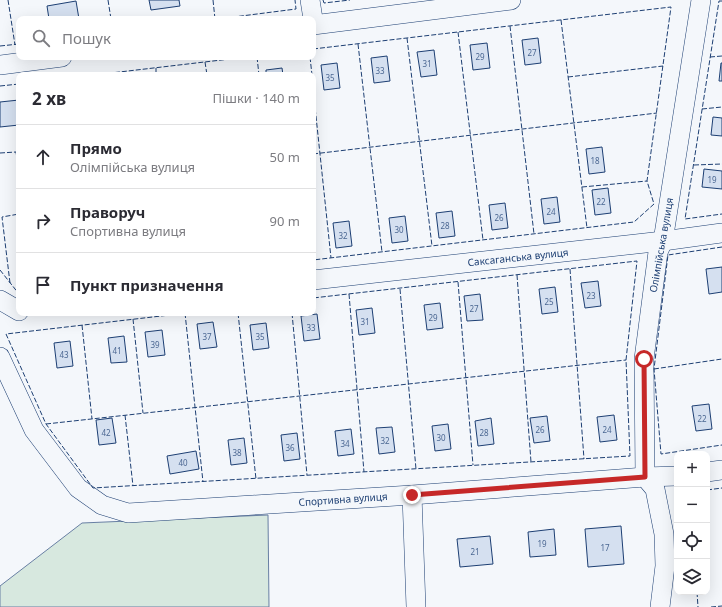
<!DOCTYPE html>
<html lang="uk">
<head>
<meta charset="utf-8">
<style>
  :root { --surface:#fff; --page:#f7f7f7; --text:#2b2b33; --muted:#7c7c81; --line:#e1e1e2 }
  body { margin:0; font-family:"Noto Sans",sans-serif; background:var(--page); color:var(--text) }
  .controls { position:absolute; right:12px; bottom:12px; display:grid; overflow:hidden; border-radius:8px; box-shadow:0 4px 16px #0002 }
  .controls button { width:36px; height:36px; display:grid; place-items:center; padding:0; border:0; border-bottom:1px solid var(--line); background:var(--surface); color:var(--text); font:20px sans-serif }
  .stop { position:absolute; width:12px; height:12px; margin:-9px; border:3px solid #c62828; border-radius:50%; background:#fff }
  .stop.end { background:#c62828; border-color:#fff; box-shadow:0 1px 4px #0008 }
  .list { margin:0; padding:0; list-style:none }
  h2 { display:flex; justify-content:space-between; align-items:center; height:52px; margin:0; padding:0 16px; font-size:17px }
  h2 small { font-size:13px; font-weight:400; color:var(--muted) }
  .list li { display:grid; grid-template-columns:26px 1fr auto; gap:12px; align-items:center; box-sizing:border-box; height:64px; padding:0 16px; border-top:1px solid var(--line) }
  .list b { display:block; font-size:15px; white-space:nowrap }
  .list p { margin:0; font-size:13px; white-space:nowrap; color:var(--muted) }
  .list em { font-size:13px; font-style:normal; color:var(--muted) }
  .icon { flex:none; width:22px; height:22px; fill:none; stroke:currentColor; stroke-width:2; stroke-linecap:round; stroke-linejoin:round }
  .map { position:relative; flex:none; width:722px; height:607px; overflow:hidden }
  .search { position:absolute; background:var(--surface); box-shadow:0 4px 16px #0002; left:16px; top:16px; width:300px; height:44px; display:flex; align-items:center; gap:10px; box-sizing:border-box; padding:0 14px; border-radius:8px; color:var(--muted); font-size:15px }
  .panel { position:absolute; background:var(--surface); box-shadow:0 4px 16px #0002; left:16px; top:72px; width:300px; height:244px; border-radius:8px }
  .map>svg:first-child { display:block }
</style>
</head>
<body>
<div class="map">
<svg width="722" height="607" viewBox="0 0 722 607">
  <rect width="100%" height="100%" fill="#f4f7fb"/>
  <!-- green -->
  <path fill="#d7e8df" stroke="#687fa3" d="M268 515 269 607H0V586L82 523Z"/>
  <!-- building -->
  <g fill="#d5e0f0" stroke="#1d3f73">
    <path d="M149 0H179L180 6 151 10Z"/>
    <path d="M76 1 79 19H49L47 6Z"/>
    <path d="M538 38 541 63 525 65 522 40Z"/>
    <path d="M487 43 490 68 473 70 470 45Z"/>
    <path d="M434 50 437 75 421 77 417 52Z"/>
    <path d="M387 56 390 81 374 83 371 58Z"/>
    <path d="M337 63 340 88 324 90 321 65Z"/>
    <path d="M721 63H722V81H719Z"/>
    <path d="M282 68 283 75H266V70Z"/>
    <path d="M19 100V125L0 127V102Z"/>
    <path d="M713 117 722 118V136L711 135Z"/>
    <path d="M602 147 605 172 589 174 586 149Z"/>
    <path d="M704 169 722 171V189L702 187Z"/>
    <path d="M608 188 611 213 595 215 592 190Z"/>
    <path d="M557 197 560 222 544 224 541 199Z"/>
    <path d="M505 203 508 228 492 230 489 205Z"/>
    <path d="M452 211 455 236 439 238 436 213Z"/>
    <path d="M405 216 408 241 392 243 389 218Z"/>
    <path d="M349 221 352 246 336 248 333 223Z"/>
    <path d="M722 267V292L709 294 706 269Z"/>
    <path d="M598 281 601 306 585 308 581 283Z"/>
    <path d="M555 287 558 312 542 314 539 289Z"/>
    <path d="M480 294 483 320 467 321 464 296Z"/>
    <path d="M440 303 443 328 427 330 424 305Z"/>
    <path d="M372 308 375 333 359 335 356 310Z"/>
    <path d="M317 314 320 339 304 341 301 316Z"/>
    <path d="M213 322 217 347 200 349 197 324Z"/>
    <path d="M266 323 269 348 253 350 250 325Z"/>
    <path d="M162 330 165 355 148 357 145 332Z"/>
    <path d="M124 336 127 362 111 363 108 338Z"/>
    <path d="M70 341 73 366 57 368 54 343Z"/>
    <path d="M709 404 712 429 696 431 692 406Z"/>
    <path d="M614 415 617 440 600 442 597 417Z"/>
    <path d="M547 416 550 441 534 443 530 418Z"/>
    <path d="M112 418 116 443 99 445 96 420Z"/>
    <path d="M491 418 494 444 478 446 475 421Z"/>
    <path d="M448 424 451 449 435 451 432 426Z"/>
    <path d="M392 427 395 452 379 454 376 428Z"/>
    <path d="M351 429 354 454 338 456 335 431Z"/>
    <path d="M297 433 300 459 284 461 281 435Z"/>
    <path d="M244 438 247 463 231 465 228 440Z"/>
    <path d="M196 451 199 469 170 474 167 456Z"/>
    <path d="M621 526 624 564 588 567 585 529Z"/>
    <path d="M554 529 556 555 530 557 528 532Z"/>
    <path d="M490 536 493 564 460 567 457 539Z"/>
  </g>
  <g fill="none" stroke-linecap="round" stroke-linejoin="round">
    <!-- minor casing -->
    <g stroke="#1d3f73" stroke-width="20">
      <g id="minor">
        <path d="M310 0 313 19"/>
        <path d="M313 25 511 0"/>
        <path d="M0 65 62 57"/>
        <path d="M313 280 663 241 722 233"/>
        <path d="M0 300 19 311"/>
        <path d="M0 357 34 430 78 488 102 505 128 513 412 495 645 477 677 476"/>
        <path d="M707 472 722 470"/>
        <path d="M412 495 416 607"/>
        <path d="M660 607 665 566 664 534 655 489 645 477 644 359 658 252 663 241 701 0"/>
      </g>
    </g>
    <!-- minor -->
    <use href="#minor" stroke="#f4f7fb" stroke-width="19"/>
    <!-- fence -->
    <g stroke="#1d3f73" stroke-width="1" stroke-dasharray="5 2" stroke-linecap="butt">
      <path d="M8 0 15 45"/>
      <path d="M108 0 111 19"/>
      <path d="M213 0 215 19"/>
      <path d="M323 0 324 3 350 0"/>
      <path d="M722 1H719L685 219 722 214"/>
      <path d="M218 19 296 9 295 0"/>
      <path d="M561 20 587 228"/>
      <path d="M510 26 534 234"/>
      <path d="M458 32 483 240"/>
      <path d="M407 38 432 246"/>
      <path d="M358 44 382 252"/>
      <path d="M0 46 19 44"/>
      <path d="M313 49 671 7 647 181 654 204 634 222 313 260"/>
      <path d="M257 57 259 75"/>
      <path d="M310 57 312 75"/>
      <path d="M710 57 722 56"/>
      <path d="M205 62 207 75"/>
      <path d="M156 68V75"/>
      <path d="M94 75 247 57"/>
      <path d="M568 77 663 66"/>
      <path d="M0 86 19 84"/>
      <path d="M313 88 331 258"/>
      <path d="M702 109 722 107"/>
      <path d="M0 153 16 152 19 171"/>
      <path d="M313 154 657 113"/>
      <path d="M694 165 722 164"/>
      <path d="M582 187 647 181"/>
      <path d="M722 247 668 255 654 369 661 454 722 445"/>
      <path d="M570 269 584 459"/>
      <path d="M0 270 19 294"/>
      <path d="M517 275 531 462"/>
      <path d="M458 282 473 465"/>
      <path d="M10 283 2 217 19 214"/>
      <path d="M400 289 416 469"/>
      <path d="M349 294 364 472"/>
      <path d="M185 313 203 482"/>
      <path d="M187 313 6 334 46 424 93 488 630 456 626 360 637 261 313 298"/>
      <path d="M238 313 256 479"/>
      <path d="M292 313 307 475"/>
      <path d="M133 319 143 413"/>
      <path d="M82 325 92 419"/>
      <path d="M654 369 722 359"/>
      <path d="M125 415 133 486"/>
      <path d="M46 424 626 360"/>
      <path d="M707 490 722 488"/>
      <path d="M697 592 698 607"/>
      <path d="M711 607 722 606"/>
    </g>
  </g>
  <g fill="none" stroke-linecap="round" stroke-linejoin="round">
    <!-- route -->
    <path stroke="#c62828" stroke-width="5" d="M412 495 645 477 644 359"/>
  </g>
  <g text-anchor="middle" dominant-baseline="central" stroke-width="3" stroke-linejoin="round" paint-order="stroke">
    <!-- number labels -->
    <g font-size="8" fill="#4b6792">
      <text x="532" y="52">27</text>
      <text x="480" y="56">29</text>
      <text x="427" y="63">31</text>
      <text x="380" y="70">33</text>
      <text x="330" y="77">35</text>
      <text x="595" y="160">18</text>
      <text x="712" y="179">19</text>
      <text x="601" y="201">22</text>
      <text x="551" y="211">24</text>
      <text x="499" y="217">26</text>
      <text x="445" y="225">28</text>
      <text x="399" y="229">30</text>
      <text x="343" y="235">32</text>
      <text x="591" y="295">23</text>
      <text x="549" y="301">25</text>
      <text x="474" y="308">27</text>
      <text x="433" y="317">29</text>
      <text x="365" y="321">31</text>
      <text x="311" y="327">33</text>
      <text x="207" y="336">37</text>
      <text x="260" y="336">35</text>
      <text x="155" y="344">39</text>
      <text x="117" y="350">41</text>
      <text x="64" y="354">43</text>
      <text x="702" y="418">22</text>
      <text x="540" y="429">26</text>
      <text x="607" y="429">24</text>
      <text x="106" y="432">42</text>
      <text x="484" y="432">28</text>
      <text x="441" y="437">30</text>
      <text x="385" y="440">32</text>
      <text x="345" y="443">34</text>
      <text x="290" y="447">36</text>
      <text x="237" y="452">38</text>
      <text x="183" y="462">40</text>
      <text x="542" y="543">19</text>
      <text x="605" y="547">17</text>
      <text x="475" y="551">21</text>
    </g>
    <!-- street labels -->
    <g font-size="10" fill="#1d3f73" stroke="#f4f7fb">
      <text transform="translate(661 245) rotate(-80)">Олімпійська вулиця</text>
      <text transform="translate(518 257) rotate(-6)">Саксаганська вулиця</text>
      <text transform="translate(343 499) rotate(-4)">Спортивна вулиця</text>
    </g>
  </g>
</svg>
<div class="controls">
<button>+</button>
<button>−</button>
<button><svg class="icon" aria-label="locate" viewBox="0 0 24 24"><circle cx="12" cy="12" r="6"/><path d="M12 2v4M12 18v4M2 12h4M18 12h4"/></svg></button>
<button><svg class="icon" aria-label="layers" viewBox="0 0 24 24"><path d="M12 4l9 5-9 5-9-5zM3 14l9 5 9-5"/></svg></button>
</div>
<div class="stop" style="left:644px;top:359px"></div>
<div class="stop end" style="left:412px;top:495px"></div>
<div class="search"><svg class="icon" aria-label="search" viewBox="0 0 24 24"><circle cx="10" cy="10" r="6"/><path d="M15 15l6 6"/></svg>Пошук</div>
<section class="panel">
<h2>2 хв<small>Пішки · 140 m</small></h2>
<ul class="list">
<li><svg class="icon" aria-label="ahead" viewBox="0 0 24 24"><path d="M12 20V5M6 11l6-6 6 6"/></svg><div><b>Прямо</b><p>Олімпійська вулиця</p></div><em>50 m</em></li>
<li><svg class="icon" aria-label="right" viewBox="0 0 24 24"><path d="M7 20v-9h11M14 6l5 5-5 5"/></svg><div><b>Праворуч</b><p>Спортивна вулиця</p></div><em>90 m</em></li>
<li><svg class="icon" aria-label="arrive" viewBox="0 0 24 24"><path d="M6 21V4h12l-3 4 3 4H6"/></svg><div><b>Пункт призначення</b></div></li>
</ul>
</section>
</div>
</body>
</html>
